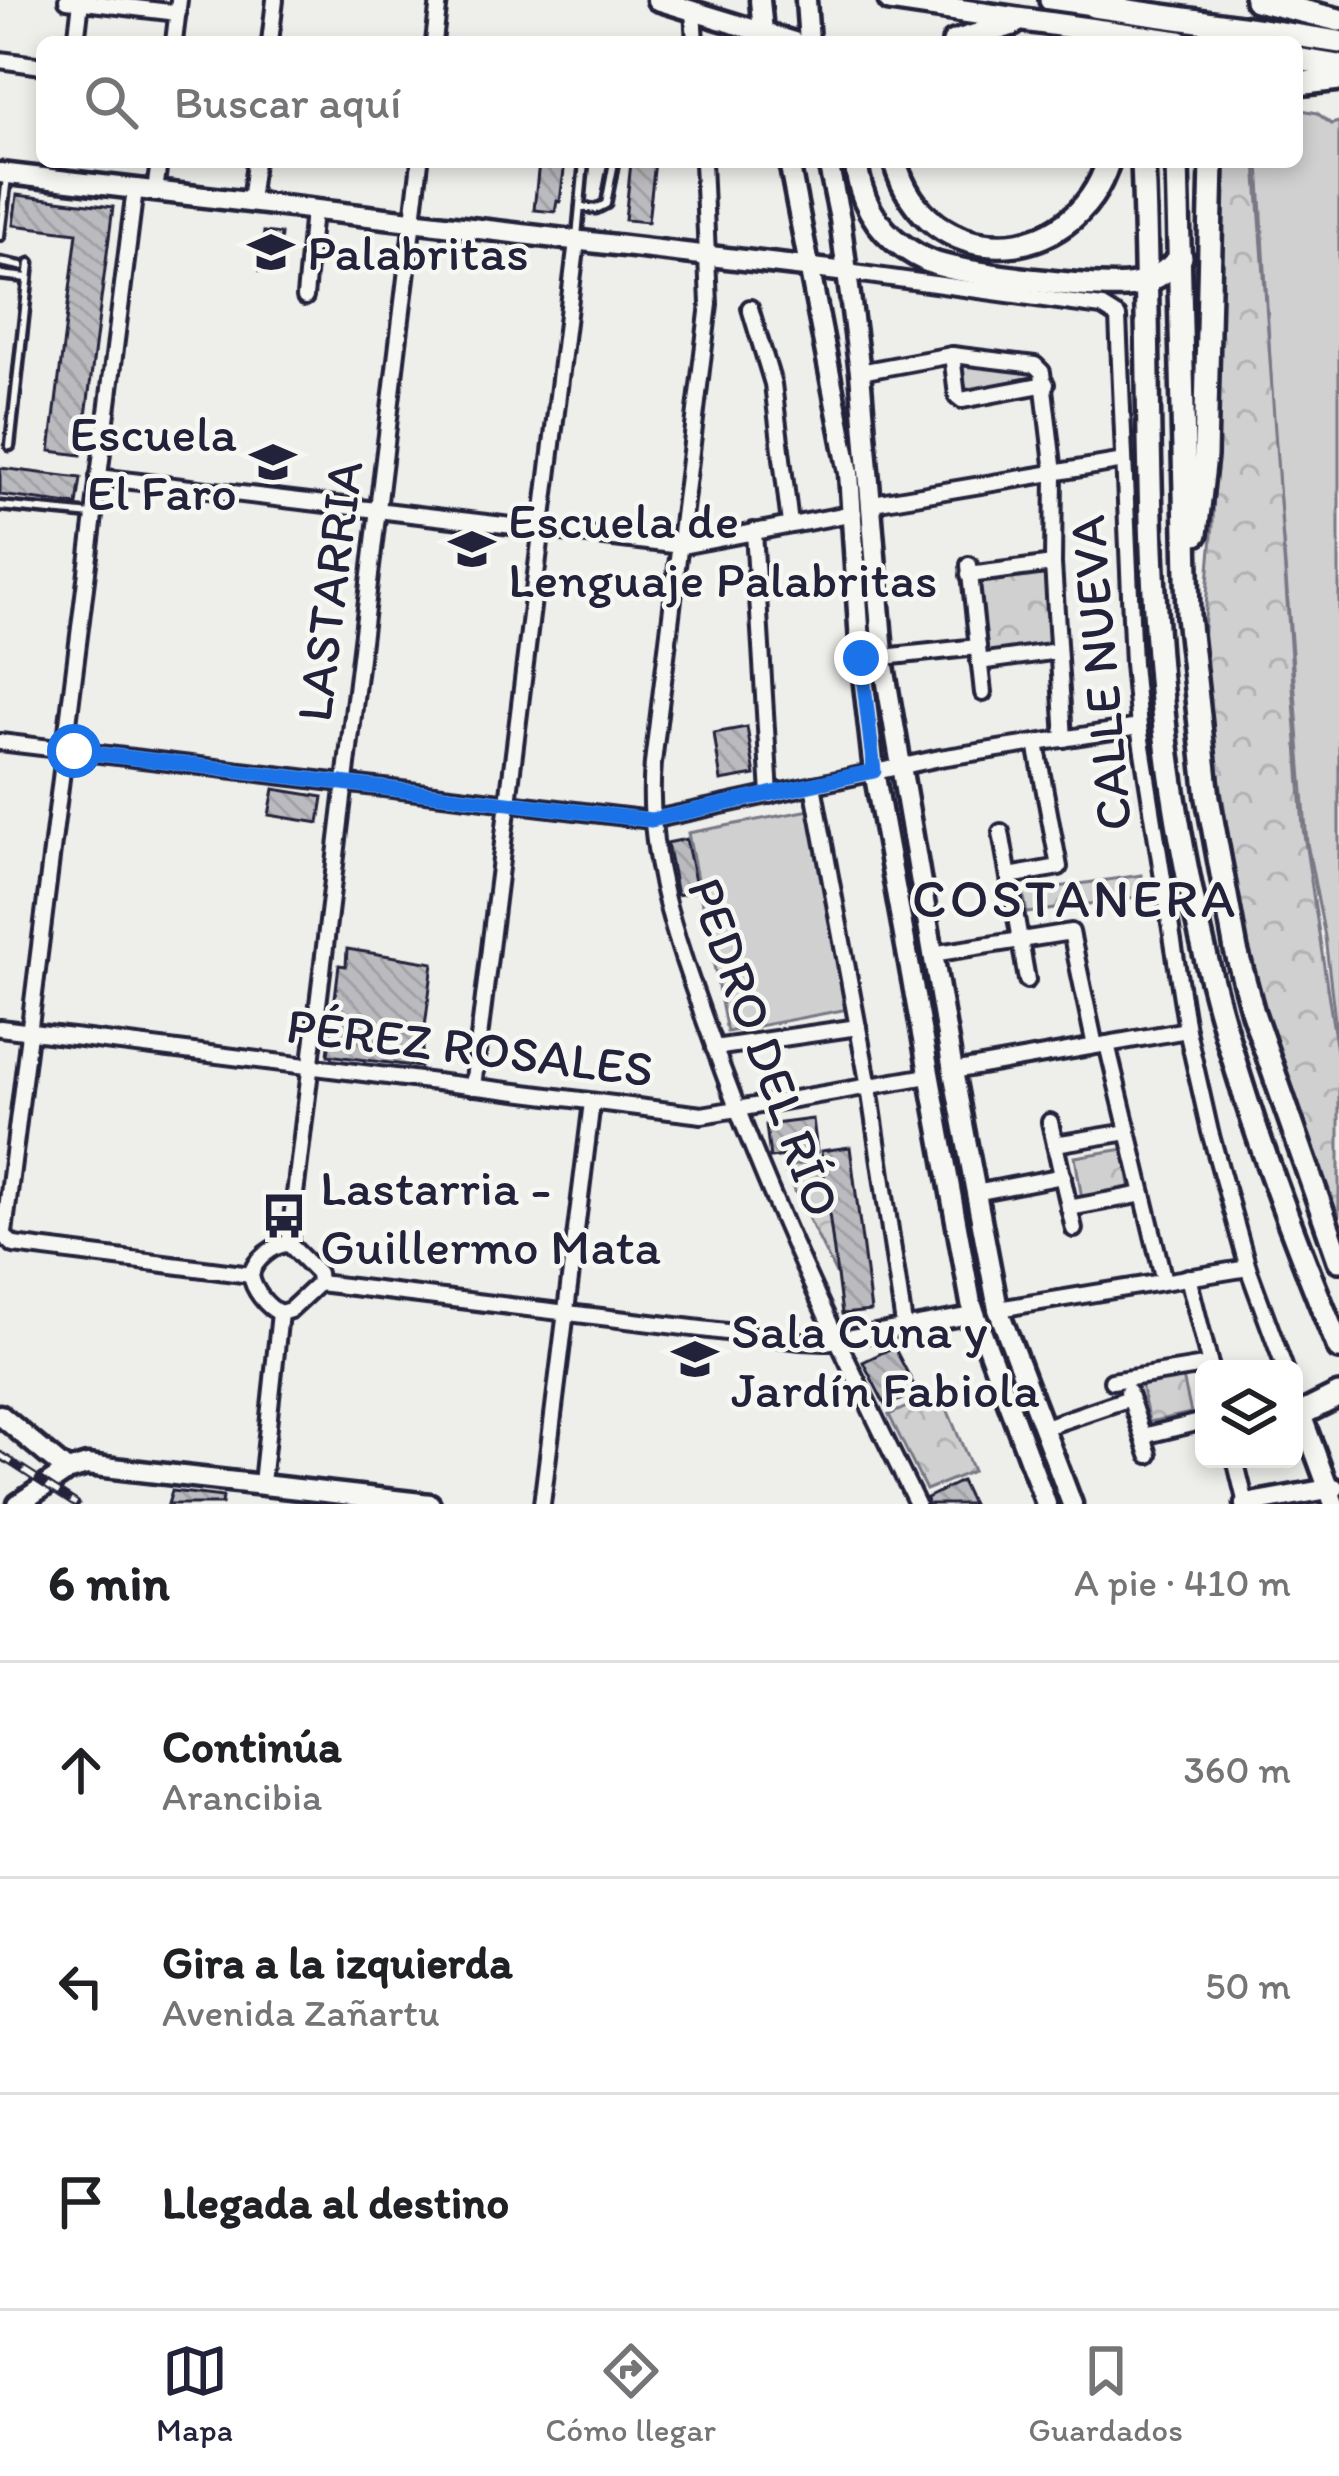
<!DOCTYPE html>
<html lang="es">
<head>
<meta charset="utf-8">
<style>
  :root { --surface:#fff; --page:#f6f6f6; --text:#202124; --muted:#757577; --line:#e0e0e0; --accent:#22223b }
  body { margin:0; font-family:Itim,sans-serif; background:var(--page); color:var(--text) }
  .controls { position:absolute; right:36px; bottom:36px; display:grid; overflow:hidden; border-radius:18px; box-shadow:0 6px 18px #0003 }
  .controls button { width:108px; height:108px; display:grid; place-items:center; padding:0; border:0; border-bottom:3px solid var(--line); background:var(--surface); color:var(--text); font:60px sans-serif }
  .stop { position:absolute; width:36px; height:36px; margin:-27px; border:9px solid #1a73e8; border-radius:50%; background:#fff }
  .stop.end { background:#1a73e8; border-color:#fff; box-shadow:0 3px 12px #0008 }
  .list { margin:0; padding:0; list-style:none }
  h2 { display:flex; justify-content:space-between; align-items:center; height:156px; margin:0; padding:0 48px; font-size:51px }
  h2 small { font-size:39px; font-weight:400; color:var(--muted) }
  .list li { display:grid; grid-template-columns:78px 1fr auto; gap:36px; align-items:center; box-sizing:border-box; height:216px; padding:0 48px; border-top:3px solid var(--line) }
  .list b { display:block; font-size:45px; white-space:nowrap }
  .list p { margin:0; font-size:39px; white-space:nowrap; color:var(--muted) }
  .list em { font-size:39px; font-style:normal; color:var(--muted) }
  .icon { flex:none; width:66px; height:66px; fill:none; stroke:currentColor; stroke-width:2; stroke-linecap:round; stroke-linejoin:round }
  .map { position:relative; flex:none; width:1339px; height:1504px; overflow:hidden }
  .search { position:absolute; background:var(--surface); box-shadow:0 6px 18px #0003; left:36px; right:36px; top:36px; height:132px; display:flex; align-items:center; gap:30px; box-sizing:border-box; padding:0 42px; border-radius:18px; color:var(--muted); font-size:45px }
  .sheet { height:804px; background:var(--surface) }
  nav { display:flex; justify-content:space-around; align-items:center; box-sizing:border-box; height:168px; border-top:3px solid var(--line); background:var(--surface); font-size:33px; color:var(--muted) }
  nav a { display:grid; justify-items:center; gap:6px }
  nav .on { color:var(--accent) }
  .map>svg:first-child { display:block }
</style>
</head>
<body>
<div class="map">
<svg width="1339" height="1504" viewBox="0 0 1339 1504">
  <defs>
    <pattern id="forest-crowns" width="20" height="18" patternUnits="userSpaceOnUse" patternTransform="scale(3)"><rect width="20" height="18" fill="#d0d0d1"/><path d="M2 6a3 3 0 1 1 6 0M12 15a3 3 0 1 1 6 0" fill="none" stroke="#b2b2b4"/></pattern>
    <pattern id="building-back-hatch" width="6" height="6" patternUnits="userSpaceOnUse" patternTransform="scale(3)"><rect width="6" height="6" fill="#bbbbbf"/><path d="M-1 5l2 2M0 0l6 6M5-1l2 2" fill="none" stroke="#a0a0a5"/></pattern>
  </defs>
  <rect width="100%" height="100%" fill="#eeeeeb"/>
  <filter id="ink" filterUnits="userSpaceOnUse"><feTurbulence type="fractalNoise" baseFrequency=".00833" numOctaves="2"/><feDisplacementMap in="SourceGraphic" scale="24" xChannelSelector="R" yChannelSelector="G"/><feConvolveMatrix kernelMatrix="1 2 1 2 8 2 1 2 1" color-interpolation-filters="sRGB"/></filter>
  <g filter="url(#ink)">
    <!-- grass -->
    <g fill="#d0d0d1" stroke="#797986" stroke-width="3">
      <path d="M1297 109 1317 113 1331 124 1339 122V1054L1325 937 1307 843 1273 413 1259 162H1297Z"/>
      <path d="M810 810 848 1009 727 1032 688 833Z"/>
    </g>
    <!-- forest -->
    <g fill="url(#forest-crowns)" stroke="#797986" stroke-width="3">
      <path d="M1222 162H1256L1303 828 1339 1065V1227L1282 1068 1244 933 1208 706 1203 641 1213 524Z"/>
      <path d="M952 355 1022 362 1046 384 962 400Z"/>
      <path d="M1053 564 1058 651 979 662 969 575Z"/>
      <path d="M1142 875 1145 896 1027 913 1023 892Z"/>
      <path d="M1124 1149 1131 1191 1082 1199 1075 1157Z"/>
      <path d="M827 1160 843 1288 783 1167Z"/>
      <path d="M1183 1377 1191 1413 1149 1422 1141 1385Z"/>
      <path d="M940 1392 973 1471 926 1490 889 1415Z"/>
    </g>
    <!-- building -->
    <g fill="url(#building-back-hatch)" stroke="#22223b" stroke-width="3">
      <path d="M539 162H565L560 202 557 201 555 212 534 210Z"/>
      <path d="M631 162H655L648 222 625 220Z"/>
      <path d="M17 195 113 207 81 455 50 451 77 233 13 225Z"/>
      <path d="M264 232 281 234 278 273 260 271Z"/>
      <path d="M0 468 81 478 77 505 0 495Z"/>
      <path d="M747 727 755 775 721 781 714 733Z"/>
      <path d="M274 789 323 797 319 823 269 815Z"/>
      <path d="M686 839 697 891 677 895 667 843Z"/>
      <path d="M347 949 433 963 420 1067 328 1055 339 965 346 966Z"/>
      <path d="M813 1119 817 1152 770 1158 766 1125Z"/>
      <path d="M850 1147 871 1311 842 1314 821 1151Z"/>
      <path d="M894 1347 917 1391 886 1407 863 1362Z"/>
      <path d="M961 1481 972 1504H928L927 1498Z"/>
      <path d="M172 1491 223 1497 222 1504H168Z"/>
    </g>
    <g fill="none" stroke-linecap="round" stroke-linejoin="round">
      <!-- lane casing -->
      <g stroke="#22223b" stroke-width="15">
        <g id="lane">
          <path d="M580 207 596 209 606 204 614 162"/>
          <path d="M0 236 7 177"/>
          <path d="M577 237 584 162"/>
          <path d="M0 262 21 266"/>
          <path d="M0 275 28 278"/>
          <path d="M10 446 30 263"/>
          <path d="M0 506 92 515"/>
        </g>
      </g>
      <!-- street casing -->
      <g stroke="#22223b" stroke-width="22">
        <g id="street">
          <path d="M67 0 178 13"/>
          <path d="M693 11 695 42"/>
          <path d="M76 42 81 2"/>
          <path d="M174 42 179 0"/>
          <path d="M270 42 275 0"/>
          <path d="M434 42 439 0"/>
          <path d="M0 60 42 66"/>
          <path d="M703 162 709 304 653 763C645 857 677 942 708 1029 765 1193 840 1348 917 1504"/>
          <path d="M155 191 159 162"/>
          <path d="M250 202 255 162"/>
          <path d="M847 272 1102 307 1118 317 1133 664 1139 727 1187 1030 1210 1132 1248 1268 1285 1369"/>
          <path d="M305 297 313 210"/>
          <path d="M750 308 773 384 790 524"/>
          <path d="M952 355 957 396 962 400 1046 384"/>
          <path d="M860 372 952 355 1035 365 1042 372 1054 473 1053 564 1064 739"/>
          <path d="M98 477 681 546 854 513"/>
          <path d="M873 503 1124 461"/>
          <path d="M754 531 770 795"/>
          <path d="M969 565 983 693"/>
          <path d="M969 575 1053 564"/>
          <path d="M883 657 978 647"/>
          <path d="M979 662 1058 651"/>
          <path d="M0 742 651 820 940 758 1139 727"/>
          <path d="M813 785 869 1087 904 1325"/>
          <path d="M1001 832 1027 980"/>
          <path d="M1009 876 1059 867 1036 743"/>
          <path d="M932 954 1071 932 1095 1046"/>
          <path d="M0 1028 702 1115 928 1076"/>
          <path d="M1107 1044 1164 1281"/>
          <path d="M714 1048 858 1027"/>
          <path d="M953 1071 1187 1030"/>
          <path d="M473 1087 577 241"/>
          <path d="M1050 1122 1074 1229"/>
          <path d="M1055 1144 1128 1132"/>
          <path d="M975 1193 1063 1176"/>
          <path d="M1069 1208 1143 1194"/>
          <path d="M0 1233 14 1245 251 1275"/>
          <path d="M4 1233 135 189"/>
          <path d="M289 1244 420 162"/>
          <path d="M289 1244 318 1273 319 1283"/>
          <path d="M251 1275C254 1260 274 1244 289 1244"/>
          <path d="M251 1275C253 1289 266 1307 280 1313"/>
          <path d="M1188 1277 1211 1369"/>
          <path d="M319 1283 801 1341 825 1342 974 1315"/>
          <path d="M998 1309 1248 1268"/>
          <path d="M280 1313 290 1310 319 1283"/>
          <path d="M1112 1381 1210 1365"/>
          <path d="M1128 1391 1149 1455"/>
          <path d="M1042 1428 1130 1398"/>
          <path d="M1143 1436 1204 1421"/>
          <path d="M1235 1459 1246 1504"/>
          <path d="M262 1483 280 1313"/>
          <path d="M542 1504 592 1102"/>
        </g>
      </g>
      <!-- secondary casing -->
      <g stroke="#22223b" stroke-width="27">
        <g id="secondary">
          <path d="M657 0 794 42"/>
          <path d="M760 0 764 42"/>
          <path d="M806 0 809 42"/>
          <path d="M789 162 849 473 861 658 874 771 971 1303 1046 1504"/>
          <path d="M828 162 840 219 860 372 884 666 953 1071 998 1309 1072 1504"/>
          <path d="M0 173 847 272"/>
          <path d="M1301 1414 1334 1504"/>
          <path d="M0 1415 67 1471"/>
          <path d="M18 1504 67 1471 87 1465 430 1504"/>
          <path d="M1245 1504 1334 1488"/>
        </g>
      </g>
      <!-- primary casing -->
      <g stroke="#22223b" stroke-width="30">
        <g id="primary">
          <path d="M890 0 1031 21"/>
          <path d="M1051 0 1093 6"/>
          <path d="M1128 0 1134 42"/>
          <path d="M1256 0 1339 20"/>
          <path d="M1262 30 1339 42"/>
          <path d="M954 42 1013 24"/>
          <path d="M1297 59 1339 66"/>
          <path d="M1297 84 1339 79"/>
          <path d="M856 162C859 197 875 228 905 248 918 257 932 264 948 267 981 275 1103 291 1134 285 1153 281 1168 271 1181 257"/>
          <path d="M895 162C926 275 1074 271 1108 162"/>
          <path d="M1143 162C1152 370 1142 584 1173 791 1204 994 1261 1159 1339 1348"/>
          <path d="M1177 162 1188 616 1208 798 1236 950 1253 1013 1339 1260"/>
          <path d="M1196 534 1205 456 1212 162"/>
          <path d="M1301 1414 1339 1395"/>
        </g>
      </g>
      <!-- lane -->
      <use href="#lane" stroke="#f6f6f2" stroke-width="6"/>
      <!-- street -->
      <use href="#street" stroke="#f6f6f2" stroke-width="14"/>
      <!-- secondary -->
      <use href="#secondary" stroke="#f6f6f2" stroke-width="18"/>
      <!-- primary -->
      <use href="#primary" stroke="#f6f6f2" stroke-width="21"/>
      <!-- rail casing -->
      <g stroke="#22223b" stroke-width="9">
        <path id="rail" d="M0 1455 76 1504"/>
      </g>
      <!-- rail -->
      <use href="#rail" stroke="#f6f6f2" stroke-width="4.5" stroke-dasharray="14" stroke-linecap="butt"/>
      <!-- primary-bridge casing -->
      <g stroke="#22223b" stroke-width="30" stroke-linecap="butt">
        <g id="primary-bridge">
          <path d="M1093 6 1262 30"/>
          <path d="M1031 21 1179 42"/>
        </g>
      </g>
      <!-- primary-bridge -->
      <use href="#primary-bridge" stroke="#f6f6f2" stroke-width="21"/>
    </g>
  </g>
  <g fill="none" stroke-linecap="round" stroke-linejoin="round" filter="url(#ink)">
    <!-- route -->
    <path stroke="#1a73e8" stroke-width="15" d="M74 751 651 820 874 771 861 658"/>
  </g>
  <!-- icons -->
  <defs>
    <g id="school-bare" transform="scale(3.6)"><path d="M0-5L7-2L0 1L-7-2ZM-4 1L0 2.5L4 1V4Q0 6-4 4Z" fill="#22223b" stroke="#f6f6f2" stroke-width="2.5" paint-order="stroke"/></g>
    <g id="bus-bare" transform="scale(3.6)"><path d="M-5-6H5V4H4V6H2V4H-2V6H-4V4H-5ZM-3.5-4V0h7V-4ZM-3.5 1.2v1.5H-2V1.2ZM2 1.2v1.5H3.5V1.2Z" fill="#22223b" stroke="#f6f6f2" stroke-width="2.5" paint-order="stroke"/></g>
  </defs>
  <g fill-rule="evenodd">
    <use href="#school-bare" x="271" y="252"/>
    <use href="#school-bare" x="273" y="462"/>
    <use href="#school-bare" x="472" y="549"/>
    <use href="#bus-bare" x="284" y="1216"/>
    <use href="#school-bare" x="695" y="1359"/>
  </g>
  <g text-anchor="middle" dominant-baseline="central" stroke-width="9" stroke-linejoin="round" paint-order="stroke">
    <!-- poi labels -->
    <g font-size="51" fill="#22223b" stroke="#f6f6f2" text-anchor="start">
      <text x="307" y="252">Palabritas</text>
      <text x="237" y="433" text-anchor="end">Escuela<tspan x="237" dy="59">El Faro</tspan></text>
      <text x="508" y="520">Escuela de<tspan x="508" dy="59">Lenguaje Palabritas</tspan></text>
      <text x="320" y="1187">Lastarria -<tspan x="320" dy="59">Guillermo Mata</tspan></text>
      <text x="731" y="1330">Sala Cuna y<tspan x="731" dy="59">Jardín Fabiola</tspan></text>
    </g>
    <!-- street labels -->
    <g font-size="51" fill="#22223b" stroke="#f6f6f2">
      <text transform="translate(329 591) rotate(-83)">LASTARRIA</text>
      <text transform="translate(1100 673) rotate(-95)">CALLE NUEVA</text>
      <text transform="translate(470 1047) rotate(7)">PÉREZ ROSALES</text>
      <text transform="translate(764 1047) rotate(70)">PEDRO DEL RÍO</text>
    </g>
    <!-- neighbourhood labels -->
    <g font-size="54" letter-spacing="3" fill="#22223b" stroke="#f6f6f2">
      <text x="1075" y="898">COSTANERA</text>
    </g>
  </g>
</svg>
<div class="controls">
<button><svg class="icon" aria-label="layers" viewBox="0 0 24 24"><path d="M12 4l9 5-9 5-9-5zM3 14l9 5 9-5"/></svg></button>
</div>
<div class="stop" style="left:74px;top:751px"></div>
<div class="stop end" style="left:861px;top:658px"></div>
<div class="search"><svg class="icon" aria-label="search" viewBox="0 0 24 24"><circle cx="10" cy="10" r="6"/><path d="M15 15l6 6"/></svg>Buscar aquí</div>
</div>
<section class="sheet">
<h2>6 min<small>A pie · 410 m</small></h2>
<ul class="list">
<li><svg class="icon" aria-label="ahead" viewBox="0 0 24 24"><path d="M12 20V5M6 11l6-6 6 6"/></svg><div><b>Continúa</b><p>Arancibia</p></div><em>360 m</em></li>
<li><svg class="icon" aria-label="left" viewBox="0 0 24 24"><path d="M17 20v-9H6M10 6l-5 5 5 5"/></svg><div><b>Gira a la izquierda</b><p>Avenida Zañartu</p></div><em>50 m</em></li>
<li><svg class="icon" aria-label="arrive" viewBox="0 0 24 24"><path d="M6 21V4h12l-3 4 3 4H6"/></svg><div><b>Llegada al destino</b></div></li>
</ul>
</section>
<nav>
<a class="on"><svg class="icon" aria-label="map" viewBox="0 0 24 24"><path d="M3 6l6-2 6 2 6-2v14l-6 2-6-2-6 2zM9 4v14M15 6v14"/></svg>Mapa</a>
<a><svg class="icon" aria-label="directions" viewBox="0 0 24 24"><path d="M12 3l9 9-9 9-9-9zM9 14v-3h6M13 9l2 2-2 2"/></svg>Cómo llegar</a>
<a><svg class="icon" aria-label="saved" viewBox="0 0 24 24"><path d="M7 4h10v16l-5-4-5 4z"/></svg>Guardados</a>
</nav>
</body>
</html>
